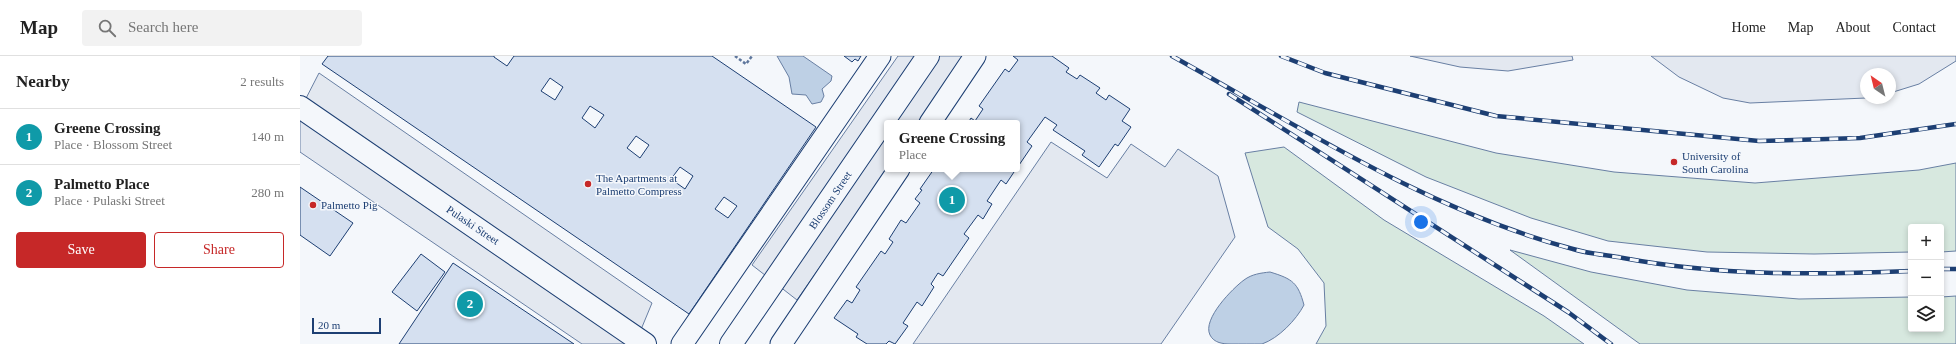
<!DOCTYPE html>
<html lang="en">
<head>
<meta charset="utf-8">
<style>
  :root { --surface:#fff; --page:#f2f2f2; --text:#222; --muted:#767676; --line:#e0e0e0; --accent:#c62828 }
  body { margin:0; font-family:Georgia,serif; background:var(--page); color:var(--text) }
  .controls { position:absolute; right:12px; bottom:12px; display:grid; overflow:hidden; border-radius:4px; box-shadow:0 2px 6px #0003 }
  .controls button { width:36px; height:36px; display:grid; place-items:center; padding:0; border:0; border-bottom:1px solid var(--line); background:var(--surface); color:var(--text); font:20px sans-serif }
  .compass { position:absolute; left:1560px; top:12px; width:36px; height:36px; border-radius:50%; background:var(--surface); box-shadow:0 2px 6px #0003; rotate:325deg }
  .scale { position:absolute; left:12px; bottom:10px; width:69px; box-sizing:border-box; padding-left:4px; border:2px solid #1d3f73; border-top:0; font-size:11px; line-height:14px; white-space:nowrap; color:#1d3f73; -webkit-text-stroke:3px #f4f7fb; paint-order:stroke }
  .you { position:absolute; left:1121px; top:166px; width:14px; height:14px; margin:-10px; border:3px solid #fff; border-radius:50%; background:#1a73e8; box-shadow:0 0 0 6px #1a73e833 }
  .badge { display:grid; place-items:center; width:26px; height:26px; border-radius:50%; background:var(--accent); color:#fff; font-size:13px; font-weight:700 }
  .pin { position:absolute; translate:-50% -50%; border:2px solid #fff; box-shadow:0 1px 4px #0006 }
  .popup { position:absolute; left:584px; top:64px; width:136px; height:52px; box-sizing:border-box; display:grid; place-content:center; border-radius:4px; background:var(--surface); filter:drop-shadow(0 1px 3px #0005); font-size:13px; white-space:nowrap; color:var(--muted) }
  .popup b { font-size:15px; color:var(--text) }
  .popup::after { content:''; position:absolute; left:50%; top:100%; margin-left:-8px; border:8px solid transparent; border-top-color:var(--surface) }
  .list { margin:0; padding:0; list-style:none }
  h2 { display:flex; justify-content:space-between; align-items:center; height:52px; margin:0; padding:0 16px; font-size:17px }
  h2 small { font-size:13px; font-weight:400; color:var(--muted) }
  .list li { display:grid; grid-template-columns:26px 1fr auto; gap:12px; align-items:center; box-sizing:border-box; height:56px; padding:0 16px; border-top:1px solid var(--line) }
  .list b { display:block; font-size:15px; white-space:nowrap }
  .list p { margin:0; font-size:13px; white-space:nowrap; color:var(--muted) }
  .list em { font-size:13px; font-style:normal; color:var(--muted) }
  .actions { display:flex; gap:8px; padding:12px 16px }
  .actions a { flex:1; padding:9px 0; border:1px solid var(--accent); border-radius:4px; text-align:center; font-size:14px; color:var(--accent) }
  .actions .main { background:var(--accent); color:#fff }
  .icon { flex:none; width:22px; height:22px; fill:none; stroke:currentColor; stroke-width:2; stroke-linecap:round; stroke-linejoin:round }
  .map { position:relative; flex:none; width:1656px; height:288px; overflow:hidden }
  header { display:flex; align-items:center; gap:24px; box-sizing:border-box; height:56px; padding:0 20px; background:var(--surface); border-bottom:1px solid var(--line) }
  header strong { font-size:19px }
  nav { display:flex; gap:22px; margin-inline-start:auto; font-size:14px }
  .search { width:280px; height:36px; background:var(--page); display:flex; align-items:center; gap:10px; box-sizing:border-box; padding:0 14px; border-radius:4px; color:var(--muted); font-size:15px }
  main { display:flex }
  aside { flex:1; background:var(--surface) }
  .map>svg:first-child { display:block }
</style>
</head>
<body>
<header>
<strong>Map</strong>
<div class="search"><svg class="icon" aria-label="search" viewBox="0 0 24 24"><circle cx="10" cy="10" r="6"/><path d="M15 15l6 6"/></svg>Search here</div>
<nav><a>Home</a><a>Map</a><a>About</a><a>Contact</a></nav>
</header>
<main>
<aside>
<h2>Nearby<small>2 results</small></h2>
<ul class="list">
<li><span class="badge" style="background:#0f9aa8">1</span><div><b>Greene Crossing</b><p>Place · Blossom Street</p></div><em>140 m</em></li>
<li><span class="badge" style="background:#0f9aa8">2</span><div><b>Palmetto Place</b><p>Place · Pulaski Street</p></div><em>280 m</em></li>
</ul>
<div class="actions"><a class="main">Save</a><a>Share</a></div>
</aside>
<div class="map">
<svg width="1656" height="288" viewBox="0 0 1656 288">
  <rect width="100%" height="100%" fill="#f4f7fb"/>
  <!-- green -->
  <g fill="#d7e8df" stroke="#687fa3">
    <path d="M999 46 1196 97 1314 116 1455 127 1619 114 1656 107V195L1641 196V171H1611V196L1514 198 1407 196 1308 185 1231 162 1126 121 997 56Z"/>
    <path d="M984 91 1084 164 1244 260 1284 288H1016L1026 270 1024 227 998 193 968 171 945 97Z"/>
    <path d="M1210 194 1291 216 1387 234 1499 243 1611 241V273H1641V241L1656 240V288H1340Z"/>
  </g>
  <!-- parking -->
  <g fill="#e3e8f0" stroke="#687fa3">
    <path d="M598 0H666L620 67H587L588 113 497 244 452 209Z"/>
    <path d="M1110 0H1272L1273 4 1208 15 1160 11Z"/>
    <path d="M1351 0H1656V5L1619 28 1590 37V18H1566V42L1450 47 1423 42 1379 21Z"/>
    <path d="M19 17 352 247 335 288H282L0 96V54Z"/>
    <path d="M751 86 807 122 831 88 865 111 878 93 918 120 935 181 861 288H613Z"/>
  </g>
  <!-- water -->
  <g fill="#bed0e5" stroke="#687fa3">
    <path d="M477 0H503L532 20 531 25 522 33 524 40 521 46 512 48 506 39 492 38 489 21Z"/>
    <path d="M970 216C993 223 998 227 1004 249 996 264 979 282 962 288 953 288 940 288 931 288 923 288 914 287 910 279 902 263 933 232 944 224 952 218 961 217 970 216Z"/>
  </g>
  <!-- building -->
  <g fill="#d5e0f0" stroke="#1d3f73" fill-rule="evenodd">
    <path d="M28 0H194V1L207 10 214 0H412L516 71 389 258 22 8ZM250 22 263 31 255 44 241 35ZM290 50 304 59 295 72 282 62ZM336 80 349 89 340 102 327 92ZM380 111 393 120 385 133 371 123ZM424 141 437 150 428 162 415 153Z"/>
    <path d="M544 0H561L558 5 555 3 552 6Z"/>
    <path d="M752 0 769 12 766 16 777 23 780 19 800 32 796 37 806 44 809 39 830 53 822 65 831 71 818 90 815 88 799 111 782 99 785 95 753 74 757 69 745 61 727 86 732 90 717 112V67H668L671 62 675 65 683 53 679 50 705 13 709 16 718 4 713 0Z"/>
    <path d="M634 113H716L706 128 701 124 687 145 692 148 683 163 678 159 664 178 669 182 643 220 638 217 631 228 634 231 622 250 617 246 603 267 608 270 595 288 589 285 586 288H567L556 281 558 278 534 262 547 244 552 247 560 234 556 231 581 195 585 198 593 186 589 183 601 164 606 167 620 147 615 143 622 134 620 133Z"/>
    <path d="M0 131 53 167 30 200 0 179Z"/>
    <path d="M121 198 145 216 117 255 92 236Z"/>
    <path d="M153 207 274 288H99Z"/>
  </g>
  <g fill="none" stroke-linecap="round" stroke-linejoin="round">
    <!-- minor casing -->
    <g stroke="#1d3f73" stroke-width="23">
      <g id="minor">
        <path d="M630 67 675 0"/>
        <path d="M382 288 580 0"/>
        <path d="M481 288 599 113"/>
      </g>
    </g>
    <!-- tertiary casing -->
    <g stroke="#1d3f73" stroke-width="24">
      <path id="tertiary" d="M0 51 345 288"/>
    </g>
    <!-- primary casing -->
    <g stroke="#1d3f73" stroke-width="24">
      <path id="primary" d="M431 288 628 0"/>
    </g>
    <!-- path -->
    <path stroke="#5e769c" stroke-width="2.5" stroke-dasharray="3 2" stroke-linecap="butt" d="M435 0 446 8 452 0"/>
    <!-- minor -->
    <use href="#minor" stroke="#f4f7fb" stroke-width="21"/>
    <!-- tertiary -->
    <use href="#tertiary" stroke="#f4f7fb" stroke-width="22"/>
    <!-- primary -->
    <use href="#primary" stroke="#f4f7fb" stroke-width="22"/>
    <!-- rail casing -->
    <g stroke="#1d3f73" stroke-width="4.5">
      <g id="rail">
        <path d="M872 0C1000 71 1130 155 1273 193 1289 198 1307 199 1323 202 1420 220 1514 219 1611 215"/>
        <path d="M981 0 1025 17 1196 60 1459 85 1560 82 1656 68"/>
        <path d="M929 38 1268 256 1311 288"/>
        <path d="M1641 213H1656"/>
      </g>
    </g>
    <!-- rail -->
    <use href="#rail" stroke="#f4f7fb" stroke-width="3" stroke-dasharray="9" stroke-linecap="butt"/>
  </g>
  <!-- markers -->
  <g fill="#c62828" stroke="#f4f7fb" stroke-width="1.5">
    <circle cx="1374" cy="106" r="4"/>
    <circle cx="288" cy="128" r="4"/>
    <circle cx="13" cy="149" r="4"/>
  </g>
  <g text-anchor="middle" dominant-baseline="central" stroke-width="3" stroke-linejoin="round" paint-order="stroke">
    <!-- poi labels -->
    <g font-size="11" fill="#1d3f73" stroke="#f4f7fb" text-anchor="start">
      <text x="1382" y="100">University of<tspan x="1382" dy="13">South Carolina</tspan></text>
      <text x="296" y="122">The Apartments at<tspan x="296" dy="13">Palmetto Compress</tspan></text>
      <text x="21" y="149">Palmetto Pig</text>
    </g>
    <!-- street labels -->
    <g font-size="11" fill="#1d3f73" stroke="#f4f7fb">
      <text transform="translate(530 144) rotate(-56)">Blossom Street</text>
      <text transform="translate(173 169) rotate(34)">Pulaski Street</text>
    </g>
  </g>
</svg>
<div class="controls">
<button>+</button>
<button>−</button>
<button><svg class="icon" aria-label="layers" viewBox="0 0 24 24"><path d="M12 4l9 5-9 5-9-5zM3 14l9 5 9-5"/></svg></button>
</div>
<svg class="compass" viewBox="-18 -18 36 36"><path d="M0-13l5 13h-10z" fill="#e53935"/><path d="M0 13l5-13h-10z" fill="#767676"/></svg>
<div class="scale">20 m</div>
<div class="you"></div>
<div class="pin badge" style="left:652px;top:144px;background:#0f9aa8">1</div>
<div class="popup"><b>Greene Crossing</b>Place</div>
<div class="pin badge" style="left:170px;top:248px;background:#0f9aa8">2</div>
</div>
</main>
</body>
</html>
